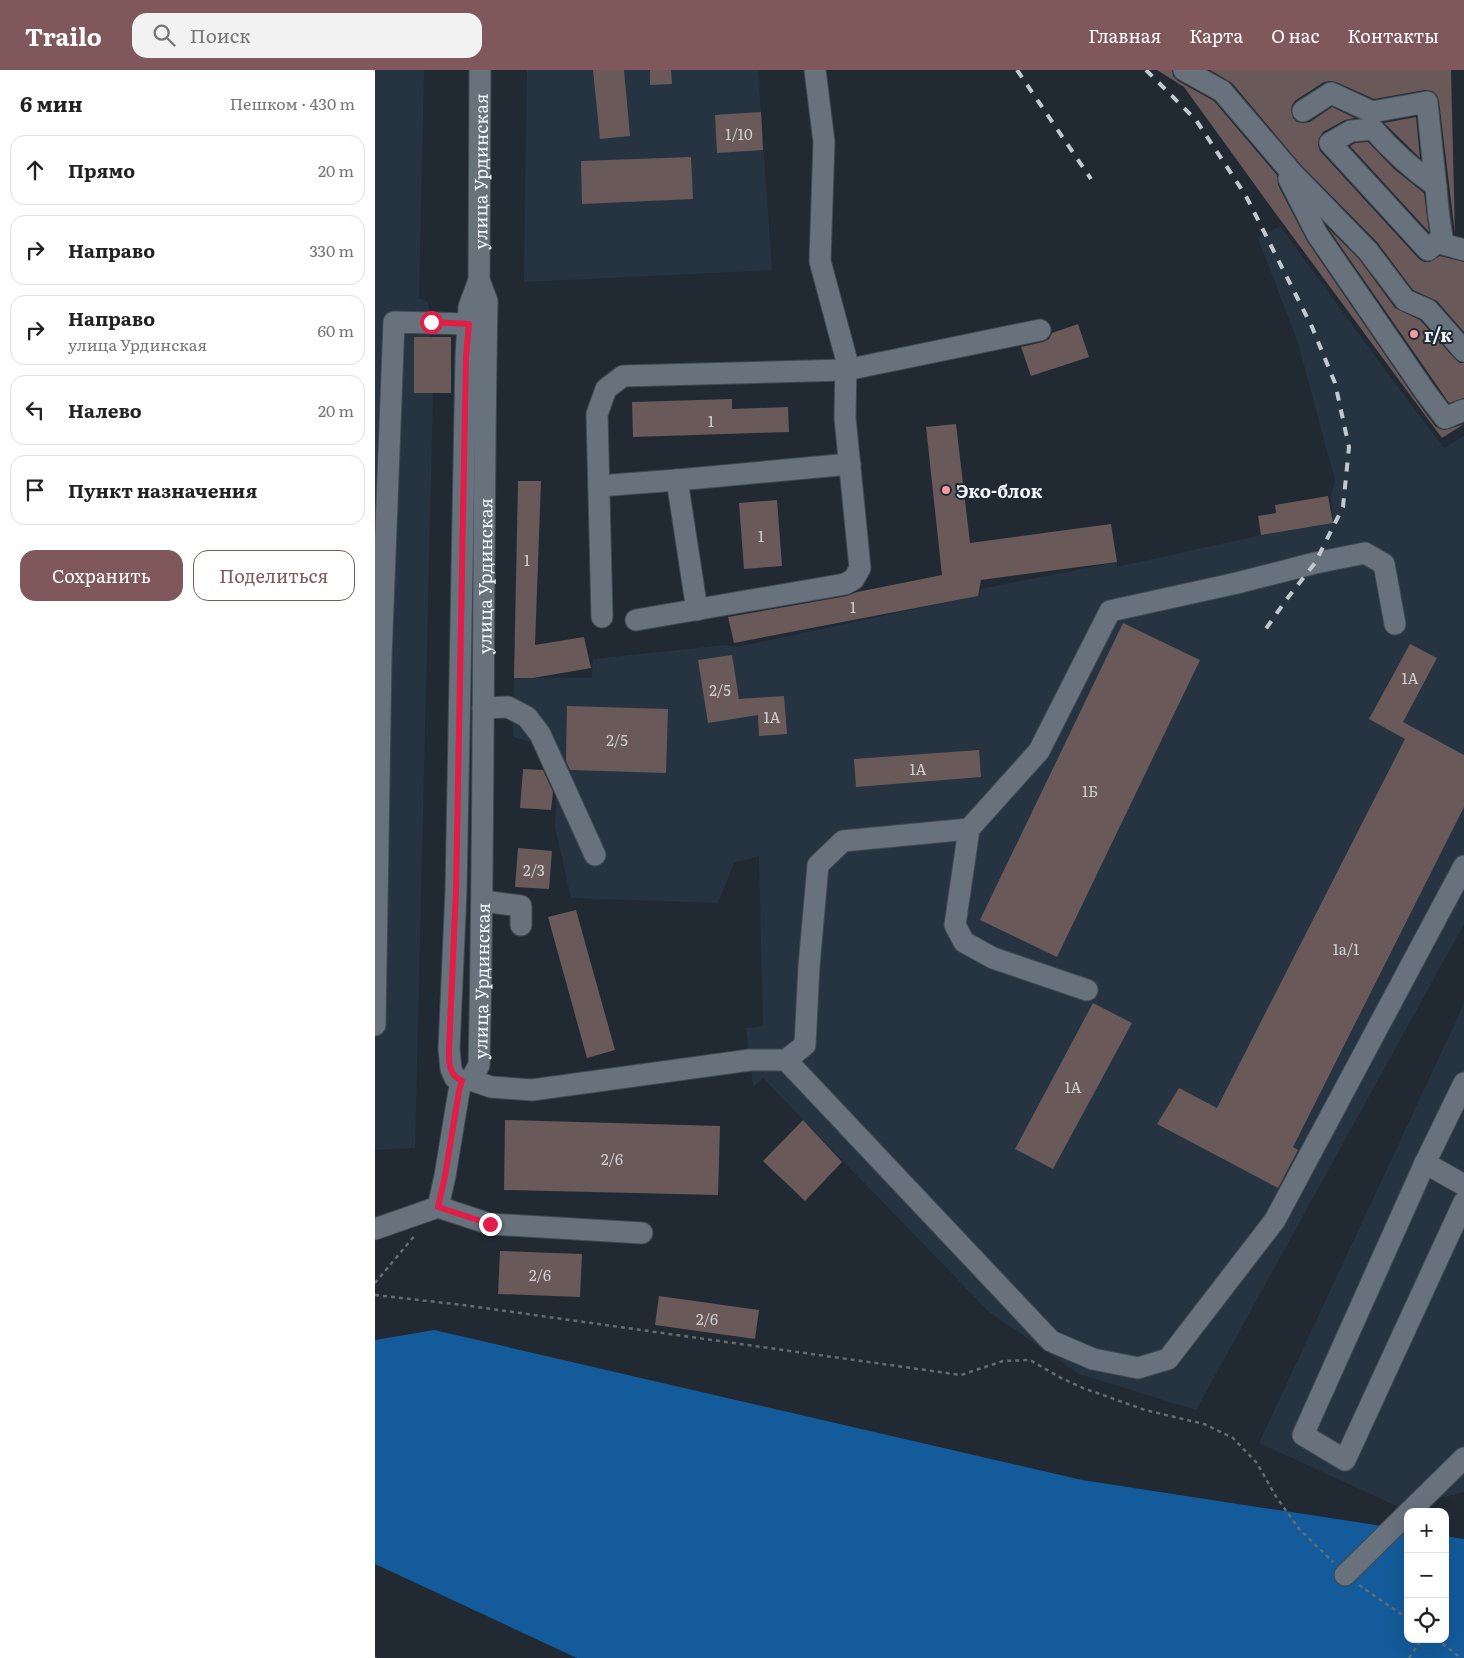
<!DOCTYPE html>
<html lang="ru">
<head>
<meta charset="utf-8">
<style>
  :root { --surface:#fff; --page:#f2f2f2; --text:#222; --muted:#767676; --line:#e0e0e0; --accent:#80585b }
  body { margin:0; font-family:Literata,serif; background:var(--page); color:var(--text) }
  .controls { position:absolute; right:15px; bottom:15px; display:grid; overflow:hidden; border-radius:10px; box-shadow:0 5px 20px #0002 }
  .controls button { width:45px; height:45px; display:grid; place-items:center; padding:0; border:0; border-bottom:1px solid var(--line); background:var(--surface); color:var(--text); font:25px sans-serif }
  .stop { position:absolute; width:15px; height:15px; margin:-11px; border:4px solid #e11d48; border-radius:50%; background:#fff }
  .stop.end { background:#e11d48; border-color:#fff; box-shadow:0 1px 5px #0008 }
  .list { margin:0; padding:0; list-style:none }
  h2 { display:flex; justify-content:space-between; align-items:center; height:65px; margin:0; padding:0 20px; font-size:21px }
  h2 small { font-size:16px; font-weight:400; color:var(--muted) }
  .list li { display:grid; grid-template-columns:32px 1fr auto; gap:15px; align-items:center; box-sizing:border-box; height:70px; margin:0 10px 10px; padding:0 10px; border:1px solid var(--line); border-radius:15px }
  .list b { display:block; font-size:19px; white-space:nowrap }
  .list p { margin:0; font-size:16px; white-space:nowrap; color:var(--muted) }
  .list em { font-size:16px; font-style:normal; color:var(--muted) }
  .actions { display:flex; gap:10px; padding:15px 20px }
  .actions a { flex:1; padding:11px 0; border:1px solid var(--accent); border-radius:15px; text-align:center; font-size:18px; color:var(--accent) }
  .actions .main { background:var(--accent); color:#fff }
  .icon { flex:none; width:28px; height:28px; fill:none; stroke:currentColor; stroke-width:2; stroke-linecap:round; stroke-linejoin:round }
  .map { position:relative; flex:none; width:1089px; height:1588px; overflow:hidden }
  header { display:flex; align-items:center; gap:30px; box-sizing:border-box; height:70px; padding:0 25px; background:var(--accent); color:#fff }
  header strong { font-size:24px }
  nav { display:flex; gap:28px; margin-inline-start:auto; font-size:18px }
  .search { width:350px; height:45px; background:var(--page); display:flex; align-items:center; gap:12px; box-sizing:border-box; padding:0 18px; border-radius:15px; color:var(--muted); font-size:19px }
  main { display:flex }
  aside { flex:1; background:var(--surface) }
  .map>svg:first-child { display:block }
</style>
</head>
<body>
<header>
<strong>Trailo</strong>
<div class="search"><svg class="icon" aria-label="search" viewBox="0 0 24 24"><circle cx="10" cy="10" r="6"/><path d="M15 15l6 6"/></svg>Поиск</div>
<nav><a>Главная</a><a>Карта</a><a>О нас</a><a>Контакты</a></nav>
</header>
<main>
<aside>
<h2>6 мин<small>Пешком · 430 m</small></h2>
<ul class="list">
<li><svg class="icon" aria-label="ahead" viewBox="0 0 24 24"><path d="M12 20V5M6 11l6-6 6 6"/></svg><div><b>Прямо</b></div><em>20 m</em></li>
<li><svg class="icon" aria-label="right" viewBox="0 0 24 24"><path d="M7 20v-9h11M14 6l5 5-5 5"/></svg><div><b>Направо</b></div><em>330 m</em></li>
<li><svg class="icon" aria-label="right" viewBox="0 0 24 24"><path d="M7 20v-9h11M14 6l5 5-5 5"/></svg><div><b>Направо</b><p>улица Урдинская</p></div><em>60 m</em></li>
<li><svg class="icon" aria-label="left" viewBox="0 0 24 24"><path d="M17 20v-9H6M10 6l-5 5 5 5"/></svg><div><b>Налево</b></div><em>20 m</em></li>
<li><svg class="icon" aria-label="arrive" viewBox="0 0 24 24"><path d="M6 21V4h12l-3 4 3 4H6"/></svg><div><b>Пункт назначения</b></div></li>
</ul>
<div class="actions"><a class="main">Сохранить</a><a>Поделиться</a></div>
</aside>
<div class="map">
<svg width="1089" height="1588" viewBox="0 0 1089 1588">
  <rect width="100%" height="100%" fill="#212a33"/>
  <!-- built -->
  <g fill="#263442">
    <path d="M0 0H49L44 228 53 232 56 267H76V323H58L40 1078 0 1080Z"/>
    <path d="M152 0H383L397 200 149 212Z"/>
    <path d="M905 156 1010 300 1069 378 1089 366V854L821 1340 704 1304 614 1242 388 1008 378 1017 371 958 388 956 384 786 359 793 343 833 196 828 180 757 182 710 160 673 138 667 139 608H217L218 589 351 575 362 577 602 526 606 519 742 492V497L886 465 958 453 956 425 960 410 923 273 883 168Z"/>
    <path d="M1089 934V1422L1026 1438 884 1373Z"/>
  </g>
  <!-- forest -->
  <path fill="#135b9a" d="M59 1260 707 1410 1033 1460V1569H1070V1466L1089 1469V1588H202L0 1494V1270Z"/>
  <!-- building -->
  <g fill="#695959">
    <path d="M218 0H249L255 66 225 69Z"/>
    <path d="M275 0H296L297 14 275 15Z"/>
    <path d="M782 0H797L798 6 803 11 839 31 902 105 903 115 932 171 1041 330 1060 356 1065 359 1070 360 1089 354 1067 368 901 144 809 17Z"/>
    <path d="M835 0H1076L1080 164 1064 31 1062 25 1057 21 1050 20 999 29 961 12 955 11 949 12 921 30 917 35 916 41 918 48 922 52 928 53 935 52 957 37 980 48 970 50 948 62 944 68 943 75 945 81 1044 189 1049 192H1055L1065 186 1089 192V262L1062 231 1038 220 1002 172 926 95 857 13Z"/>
    <path d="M386 42 388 80 342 83 340 45Z"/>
    <path d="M1041 47 1045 88 1009 53Z"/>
    <path d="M993 72 1019 99 1049 123 1054 162 975 76 980 73Z"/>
    <path d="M316 87 318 129 207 134 206 91Z"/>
    <path d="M953 158 984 189 1020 238 1045 250 1080 289 1085 293H1089V328L1074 333Z"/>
    <path d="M703 254 714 287 656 306 646 277 668 272 674 269 677 263Z"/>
    <rect x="39" y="267" width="37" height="56"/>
    <path d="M357 329V339L413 337 414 362 258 367 257 332Z"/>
    <path d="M581 354 595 473 736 454 742 492 606 510 603 526 359 573 353 547 472 526 482 522 567 505 551 357Z"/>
    <path d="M143 411H166L160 575 209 567 216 598 158 608H139Z"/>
    <path d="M953 426 958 453 886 465 883 446 901 443 900 435Z"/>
    <path d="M402 430 407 496 369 499 364 433Z"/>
    <path d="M748 553 825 590 682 887 605 850Z"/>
    <path d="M1035 574 1062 588 1028 652 1089 685V737L918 1077 923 1080 903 1118 782 1054 804 1018 842 1038 1030 669 994 649Z"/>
    <path d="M357 585 364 629 409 626 412 664 384 666 383 645 333 653 323 590Z"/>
    <path d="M192 636 293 639 291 703 195 700 191 690Z"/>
    <path d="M604 680 606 707 481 717 479 689Z"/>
    <path d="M148 699 168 700 178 722 176 740 145 738Z"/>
    <path d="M143 778 177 781 174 819 140 817Z"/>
    <path d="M201 840 240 980 212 988 173 847Z"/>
    <path d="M718 933 757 953 678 1099 640 1079Z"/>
    <path d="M130 1050 345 1056 343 1125 129 1120Z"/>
    <path d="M428 1050 467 1092 430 1131 388 1091Z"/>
    <path d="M125 1181 207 1184 205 1227 123 1224Z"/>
    <path d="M284 1226 384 1240 380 1269 280 1255Z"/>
  </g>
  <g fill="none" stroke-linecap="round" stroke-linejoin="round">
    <!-- minor casing -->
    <g stroke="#414951" stroke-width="23">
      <g id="minor">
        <path d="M809 0 847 21 917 103 993 181 1030 230 1053 240 1089 281"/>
        <path d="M928 41 956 23 997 42 1052 32 1064 147 1068 174 1089 180"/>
        <path d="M914 109 942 164 1051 323 1070 348 1089 340"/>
        <path d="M1061 116C1037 99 1017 81 998 59L976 61 955 73 1053 180 1067 167"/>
        <path d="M104 210 94 237 91 287 81 821 74 979 76 999 80 1008 87 1011 96 1010 116 1017 157 1020 375 990H411L430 975 434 896 443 795 468 771 594 759 664 681 735 541 862 513 940 493 990 483 1009 494 1020 554"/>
        <path d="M224 416 302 410"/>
        <path d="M322 540 302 410 475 394"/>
        <path d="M227 547 222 344 231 319 248 306 471 300 665 260"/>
        <path d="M261 550 470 514 479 509 485 498 470 348 471 288 445 191 449 72 440 0"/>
        <path d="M108 638 133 637 152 647 165 664 220 785"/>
        <path d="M594 759 580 855 589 872 618 888 712 920"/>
        <path d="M108 831 146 836V855"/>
        <path d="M0 955 6 588 19 252 93 254 106 253"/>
        <path d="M411 990 676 1271 718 1289 763 1298 793 1289 900 1150 1089 796"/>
        <path id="s1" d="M96 1010 104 995C110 740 107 486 112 231L104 210 105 0"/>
        <path d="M1089 1013 1050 1093 928 1365 970 1390 1089 1132"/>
        <path d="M1050 1093 1089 1115"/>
        <path d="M63 1137 70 1106 84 1021 87 1011"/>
        <path d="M0 1159 63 1137 115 1154 267 1163"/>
        <path d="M1034 1442 1089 1388"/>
        <path d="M970 1505 1033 1443"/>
      </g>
    </g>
    <!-- path -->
    <g stroke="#636b73" stroke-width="2.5" stroke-dasharray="4 4" stroke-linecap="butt">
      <path d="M0 1213 41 1164"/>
      <path d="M0 1225 88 1235 586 1305 628 1291 655 1290 686 1308 708 1318 770 1340 829 1354 858 1368 882 1393 900 1425 924 1459 958 1492"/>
      <path d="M984 1515 1033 1549"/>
      <path d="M1061 1569 1086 1588"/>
      <path d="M0 1587V1588"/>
      <path d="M1034 1588 1047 1569"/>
    </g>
    <!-- minor -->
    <use href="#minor" stroke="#68727d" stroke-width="21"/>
    <!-- rail -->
    <g stroke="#c1c8cf" stroke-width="4" stroke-dasharray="9 9" stroke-linecap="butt">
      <path d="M642 0 716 109"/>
      <path d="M771 0 821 50 871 126 937 257 960 313 974 377 968 437 940 493 911 530 888 563"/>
    </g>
  </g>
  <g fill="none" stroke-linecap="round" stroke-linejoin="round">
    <!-- route -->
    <path stroke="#e11d48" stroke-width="6" d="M56 252 94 254 91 287 81 821 74 979C74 993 73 1004 87 1011L84 1021 70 1106 63 1137 115 1154"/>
  </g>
  <!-- markers -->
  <g fill="#f49aa1" stroke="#212a33" stroke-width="2">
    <circle cx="1039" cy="264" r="5"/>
    <circle cx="571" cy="420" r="5"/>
  </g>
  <g text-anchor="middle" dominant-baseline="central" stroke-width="4" stroke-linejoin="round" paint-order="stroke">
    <!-- number labels -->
    <g font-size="15" fill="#cecfd3">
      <text x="364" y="63">1/10</text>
      <text x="336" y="350">1</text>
      <text x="386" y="465">1</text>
      <text x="152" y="489">1</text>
      <text x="478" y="536">1</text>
      <text x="1035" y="607">1А</text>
      <text x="345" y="619">2/5</text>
      <text x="397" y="646">1А</text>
      <text x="242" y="669">2/5</text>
      <text x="543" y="698">1А</text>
      <text x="715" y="720">1Б</text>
      <text x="159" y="799">2/3</text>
      <text x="971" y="878">1а/1</text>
      <text x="698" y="1016">1А</text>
      <text x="237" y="1088">2/6</text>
      <text x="165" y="1204">2/6</text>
      <text x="332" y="1248">2/6</text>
    </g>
    <!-- street labels -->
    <g font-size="18" fill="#f0f6fc" stroke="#212a33">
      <text stroke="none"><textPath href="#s1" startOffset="912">улица Урдинская</textPath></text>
      <text stroke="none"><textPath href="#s1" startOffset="506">улица Урдинская</textPath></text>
      <text stroke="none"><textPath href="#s1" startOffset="101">улица Урдинская</textPath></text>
    </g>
    <!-- poi labels -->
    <g font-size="18" font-weight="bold" fill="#f0f6fc" stroke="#212a33" text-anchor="start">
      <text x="1049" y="264">г/к</text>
      <text x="581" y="420">Эко-блок</text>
    </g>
  </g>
</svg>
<div class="controls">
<button>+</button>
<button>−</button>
<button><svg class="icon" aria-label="locate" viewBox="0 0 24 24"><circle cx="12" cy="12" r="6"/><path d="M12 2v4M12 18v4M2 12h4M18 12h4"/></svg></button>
</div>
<div class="stop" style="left:56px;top:252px"></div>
<div class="stop end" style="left:115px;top:1154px"></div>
</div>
</main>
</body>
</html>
